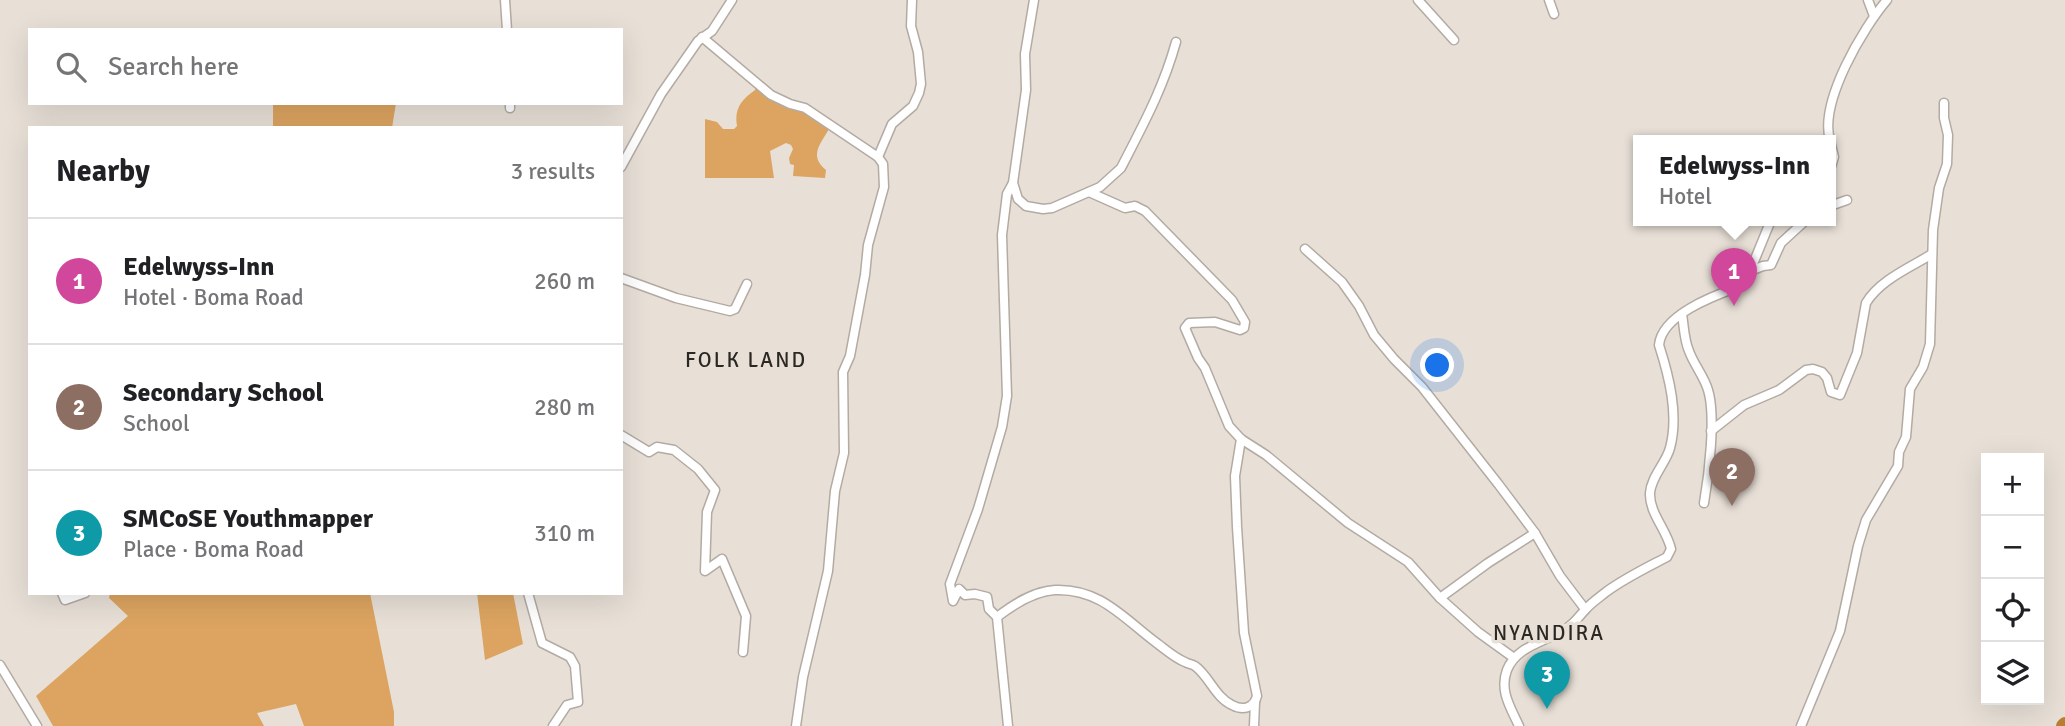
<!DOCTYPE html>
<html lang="en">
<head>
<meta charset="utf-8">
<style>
  :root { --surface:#fff; --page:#f2f2f2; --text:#202124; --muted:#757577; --line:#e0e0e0; --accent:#5767de }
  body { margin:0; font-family:Signika,sans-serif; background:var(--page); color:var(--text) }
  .controls { position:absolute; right:21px; bottom:21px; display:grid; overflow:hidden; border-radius:0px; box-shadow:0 7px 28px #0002 }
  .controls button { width:63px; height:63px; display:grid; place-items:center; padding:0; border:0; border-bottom:2px solid var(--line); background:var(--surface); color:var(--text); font:35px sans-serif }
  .you { position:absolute; left:1438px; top:366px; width:24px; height:24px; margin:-18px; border:5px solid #fff; border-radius:50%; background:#1a73e8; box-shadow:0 0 0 10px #1a73e833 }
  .badge { display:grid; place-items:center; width:46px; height:46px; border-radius:50%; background:var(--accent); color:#fff; font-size:23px; font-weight:700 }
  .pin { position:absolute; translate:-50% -58px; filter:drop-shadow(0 2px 4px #0008) }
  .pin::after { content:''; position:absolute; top:37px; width:24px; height:21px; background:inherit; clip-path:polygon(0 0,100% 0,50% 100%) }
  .popup { position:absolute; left:1633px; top:135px; width:203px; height:91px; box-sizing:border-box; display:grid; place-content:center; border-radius:0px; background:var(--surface); filter:drop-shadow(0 2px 5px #0005); font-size:23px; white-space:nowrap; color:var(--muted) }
  .popup b { font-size:26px; color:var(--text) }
  .popup::after { content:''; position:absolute; left:50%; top:100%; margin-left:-14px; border:14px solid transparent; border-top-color:var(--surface) }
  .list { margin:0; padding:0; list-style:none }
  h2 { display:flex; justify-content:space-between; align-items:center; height:91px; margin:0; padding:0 28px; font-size:30px }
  h2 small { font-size:23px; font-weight:400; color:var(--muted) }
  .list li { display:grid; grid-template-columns:46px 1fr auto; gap:21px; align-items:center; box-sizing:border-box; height:126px; padding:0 28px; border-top:2px solid var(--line) }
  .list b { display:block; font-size:26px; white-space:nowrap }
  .list p { margin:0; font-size:23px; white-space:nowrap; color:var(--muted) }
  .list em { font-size:23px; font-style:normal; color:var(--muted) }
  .icon { flex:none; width:38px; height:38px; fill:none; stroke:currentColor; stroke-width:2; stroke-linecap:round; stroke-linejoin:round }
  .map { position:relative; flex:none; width:2065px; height:726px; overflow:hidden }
  .search { position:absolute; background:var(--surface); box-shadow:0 7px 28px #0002; left:28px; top:28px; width:595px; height:77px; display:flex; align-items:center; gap:18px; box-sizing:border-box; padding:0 24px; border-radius:0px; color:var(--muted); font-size:26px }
  .panel { position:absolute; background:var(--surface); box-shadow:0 7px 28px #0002; left:28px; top:126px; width:595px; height:469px; border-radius:0px }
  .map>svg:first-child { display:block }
</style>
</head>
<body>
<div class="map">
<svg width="2065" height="726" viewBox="0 0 2065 726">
  <rect width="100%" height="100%" fill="#e8e0d7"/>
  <!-- green -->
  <g fill="#dca460">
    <path d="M756 81 830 127C821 144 808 155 826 170L825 178 793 176 794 165 790 164 789 158 793 149 791 145 786 143 770 151 774 178H705V119L717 122 723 129H734L737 126C734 109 741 100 755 90Z"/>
    <path d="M273 103H396L392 128H273Z"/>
    <path d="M110 593H370L394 712V726H304L296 704 257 713 264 726H53L36 696 128 616 109 598Z"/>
    <path d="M477 593H513L523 644 485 660Z"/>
  </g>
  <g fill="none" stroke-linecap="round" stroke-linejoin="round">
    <!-- river -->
    <path stroke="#b87e31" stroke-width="14" d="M2063 726 2065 724"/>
    <!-- minor casing -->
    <g stroke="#b3aba3" stroke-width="11">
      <g id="minor">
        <path d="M505 0 507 30"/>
        <path d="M1034 0 1025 54 1026 90 1013 183 1018 199 1026 206 1043 209 1052 208 1100 187 1121 168C1143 125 1163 89 1176 42"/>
        <path d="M1418 0 1454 40"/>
        <path d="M1549 0 1554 14"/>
        <path d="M1868 0 1874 16"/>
        <path d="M702 37 771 95 790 104 805 108 878 157"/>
        <path d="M510 103V108"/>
        <path d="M1830 140C1819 102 1863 28 1887 0"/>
        <path d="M1830 141 1834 157 1830 170"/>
        <path d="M621 167 661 94 698 41 712 31 732 0"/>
        <path d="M1089 192 1125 208 1135 206 1145 211 1232 300 1245 322 1244 328 1240 330 1215 322 1189 323 1185 328 1198 358 1205 368 1229 426 1241 439 1266 455 1348 523 1408 562 1440 598 1478 632 1514 658"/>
        <path d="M1830 206 1847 200"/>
        <path d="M1305 249 1342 282 1359 306 1374 335 1394 359 1422 387 1499 485 1535 533 1560 576 1585 609"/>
        <path d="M1750 271 1763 266 1771 265 1781 243 1806 220"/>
        <path d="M621 278 676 298 730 311 735 309 747 284"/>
        <path d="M1682 314C1684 326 1684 340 1689 351 1694 365 1704 376 1708 390 1716 416 1709 475 1704 503"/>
        <path d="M1711 431 1744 405 1779 390 1806 370 1813 369 1822 372 1827 378 1831 392 1840 395 1857 353 1866 303C1880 280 1909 268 1932 254"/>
        <path d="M621 435 649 452 657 447 674 450 698 469 715 490 707 512 705 571 722 559 746 616 743 652"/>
        <path d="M62 593 65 600 85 593"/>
        <path d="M528 593 542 643 570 657 575 666 578 702 567 705 553 726"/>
        <path d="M1440 598 1488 563 1535 533"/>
        <path d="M997 617C1014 604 1034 591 1055 590 1101 588 1125 620 1158 644 1166 650 1175 658 1185 662 1188 664 1192 664 1195 666 1209 676 1215 697 1232 705 1243 711 1254 708 1257 696L1244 633 1237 527 1235 476 1241 439"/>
        <path d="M0 665 37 726"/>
        <path d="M796 726 803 677 828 571 835 491 844 453 843 372 850 356 865 275 868 245 884 187 883 164 878 157 892 124 913 106 919 93 921 84 918 52 911 26 912 0"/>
        <path d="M1008 726 997 617 989 609 987 597 975 594 965 595 959 589 953 601 950 584 978 509 1002 427 1007 396 1002 235 1007 194 1013 183"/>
        <path d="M1254 726 1255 702"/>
        <path d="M1519 726C1511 708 1499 691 1507 670 1517 645 1547 642 1567 628 1576 622 1579 616 1586 609 1591 603 1600 597 1606 592 1625 578 1646 568 1667 557L1671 549C1667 530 1649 513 1650 493 1651 477 1666 463 1670 448 1679 415 1669 376 1659 345 1662 315 1713 296 1738 287L1746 281 1771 220"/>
        <path d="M1801 726 1840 631 1858 546 1866 520 1898 466 1899 452 1906 437 1910 389 1923 367 1930 344 1933 230 1939 188 1947 164 1948 135 1944 118V103"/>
      </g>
    </g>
    <!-- minor -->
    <use href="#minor" stroke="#fff" stroke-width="8"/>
  </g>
  <g text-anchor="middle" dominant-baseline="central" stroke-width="7" stroke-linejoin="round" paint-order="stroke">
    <!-- quarter labels -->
    <g font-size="21" letter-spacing="2" fill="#2b2824" stroke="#e8e0d7">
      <text x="746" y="360">FOLK LAND</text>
      <text x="1549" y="633">NYANDIRA</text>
    </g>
  </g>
</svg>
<div class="controls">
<button>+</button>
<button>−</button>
<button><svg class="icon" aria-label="locate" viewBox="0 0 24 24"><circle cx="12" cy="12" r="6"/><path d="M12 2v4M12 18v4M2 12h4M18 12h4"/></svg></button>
<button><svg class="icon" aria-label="layers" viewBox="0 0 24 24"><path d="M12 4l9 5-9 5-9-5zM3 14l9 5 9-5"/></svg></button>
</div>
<div class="you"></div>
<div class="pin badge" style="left:1734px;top:306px;background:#d1479c">1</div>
<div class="popup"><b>Edelwyss-Inn</b>Hotel</div>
<div class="pin badge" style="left:1732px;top:506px;background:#8d6e63">2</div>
<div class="pin badge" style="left:1547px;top:709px;background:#0f9aa8">3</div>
<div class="search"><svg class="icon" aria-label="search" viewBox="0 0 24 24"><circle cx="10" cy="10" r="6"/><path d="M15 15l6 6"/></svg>Search here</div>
<section class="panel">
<h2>Nearby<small>3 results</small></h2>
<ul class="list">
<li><span class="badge" style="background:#d1479c">1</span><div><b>Edelwyss-Inn</b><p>Hotel · Boma Road</p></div><em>260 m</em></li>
<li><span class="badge" style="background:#8d6e63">2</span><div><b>Secondary School</b><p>School</p></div><em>280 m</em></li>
<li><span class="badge" style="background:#0f9aa8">3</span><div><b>SMCoSE Youthmapper</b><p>Place · Boma Road</p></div><em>310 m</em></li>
</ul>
</section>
</div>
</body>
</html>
